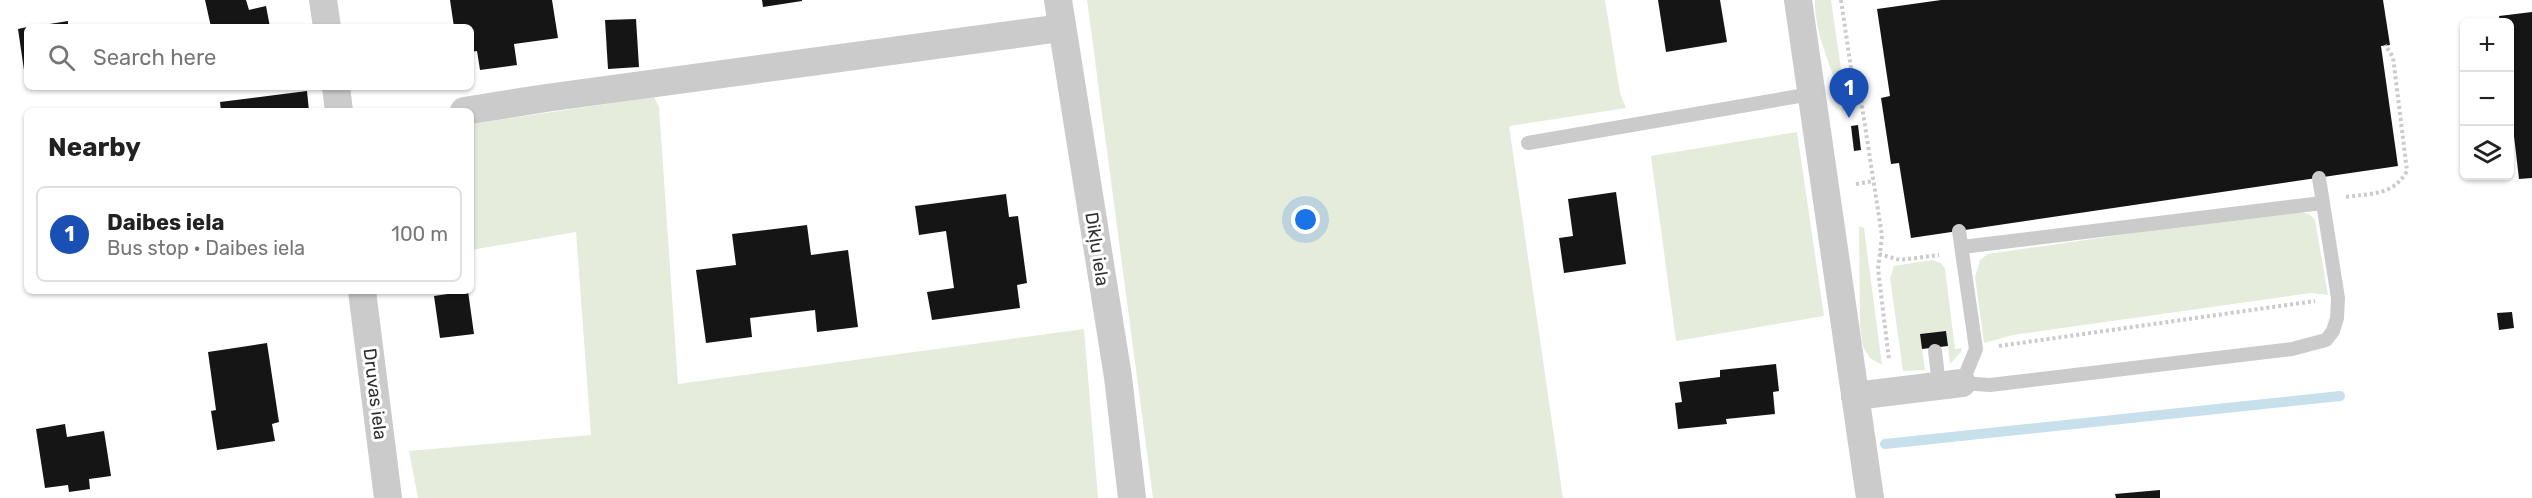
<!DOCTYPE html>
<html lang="en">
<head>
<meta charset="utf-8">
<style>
  :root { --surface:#fff; --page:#f2f2f2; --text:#222; --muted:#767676; --line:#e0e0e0; --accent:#2563eb }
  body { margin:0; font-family:Rubik,sans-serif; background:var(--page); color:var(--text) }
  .controls { position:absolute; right:18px; top:18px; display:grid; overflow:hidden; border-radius:9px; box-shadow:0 2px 4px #0004 }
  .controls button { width:54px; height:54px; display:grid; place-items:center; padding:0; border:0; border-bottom:2px solid var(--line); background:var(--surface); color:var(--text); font:30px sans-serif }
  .you { position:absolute; left:1306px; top:220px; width:21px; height:21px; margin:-15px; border:4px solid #fff; border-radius:50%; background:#1a73e8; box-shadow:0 0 0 9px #1a73e833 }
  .badge { display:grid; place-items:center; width:39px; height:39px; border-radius:50%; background:var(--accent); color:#fff; font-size:20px; font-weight:700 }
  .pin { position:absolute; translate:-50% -50px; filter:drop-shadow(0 2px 3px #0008) }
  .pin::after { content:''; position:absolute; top:32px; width:21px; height:18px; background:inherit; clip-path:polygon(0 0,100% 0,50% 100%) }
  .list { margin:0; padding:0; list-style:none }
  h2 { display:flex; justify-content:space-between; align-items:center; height:78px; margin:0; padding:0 24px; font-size:26px }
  h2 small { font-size:20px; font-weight:400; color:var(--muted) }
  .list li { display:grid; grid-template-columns:39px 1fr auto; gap:18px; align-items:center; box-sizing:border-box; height:96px; margin:0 12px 12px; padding:0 12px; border:2px solid var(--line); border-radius:9px }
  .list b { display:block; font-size:22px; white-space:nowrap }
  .list p { margin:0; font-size:20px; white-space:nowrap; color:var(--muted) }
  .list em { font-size:20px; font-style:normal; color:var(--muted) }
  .icon { flex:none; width:33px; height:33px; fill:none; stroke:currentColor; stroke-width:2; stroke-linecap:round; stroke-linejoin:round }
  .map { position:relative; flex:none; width:2532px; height:498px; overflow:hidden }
  .search { position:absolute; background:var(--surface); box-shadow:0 2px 4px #0004; left:24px; top:24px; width:450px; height:66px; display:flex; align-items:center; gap:15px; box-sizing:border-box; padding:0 21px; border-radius:9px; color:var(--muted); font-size:22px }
  .panel { position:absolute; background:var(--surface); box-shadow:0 2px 4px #0004; left:24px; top:108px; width:450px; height:186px; border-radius:9px }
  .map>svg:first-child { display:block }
</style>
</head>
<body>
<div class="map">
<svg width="2532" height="498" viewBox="0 0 2532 498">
  <rect width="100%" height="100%" fill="#fff"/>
  <!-- grass -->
  <g fill="#e5ecdb">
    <path d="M1087 0H1605L1620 93 1626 108 1509 126 1563 498H1153Z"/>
    <path d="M1815 0H1831L1847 110 1842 111C1837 73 1814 39 1815 0Z"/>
    <path d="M654 97 659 107 678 384 1084 329 1098 498H418L409 451 591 435 576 232 471 250V124Z"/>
    <path d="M1797 132 1824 316 1676 341 1651 156Z"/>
    <path d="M2293 210 2309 214 2315 220 2328 295 2311 293 2013 335 1984 343 1975 277 1980 260 1988 254Z"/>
    <path d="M1859 226 1864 228 1882 365 1870 358 1863 347 1860 326Z"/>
    <path d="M1932 260 1941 263 1945 269 1955 349 1962 348 1961 352 1950 364 1946 331 1920 334 1925 370 1903 371 1890 278 1894 266Z"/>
  </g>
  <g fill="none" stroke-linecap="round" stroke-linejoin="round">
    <!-- stream -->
    <path stroke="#c7e0ec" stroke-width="10" d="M1885 444 2340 396"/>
  </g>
  <!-- building -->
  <g fill="#151515">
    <path d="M205 0H246L249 10 266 6 270 27H211Z"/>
    <path d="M450 0H552L558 38 514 44 517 65 480 70 477 51 471 52V27H454Z"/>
    <path d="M762 0H802V1L763 7Z"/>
    <path d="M1658 0H1720L1727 42 1666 52Z"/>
    <path d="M1941 0H2383L2390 45 2381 46 2398 166 1911 238 1899 163 1891 164 1881 98 1890 96 1877 9Z"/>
    <path d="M2532 12V178L2519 179 2510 102V22H2500L2499 16Z"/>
    <path d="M636 19 639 67 608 69 605 20Z"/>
    <path d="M68 21V27H37V26Z"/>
    <path d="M27 27V69L24 70 18 29Z"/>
    <path d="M307 91 309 111H221L220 102Z"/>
    <path d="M1858 125 1861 150 1854 151 1851 126Z"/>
    <path d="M1616 192 1626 264 1564 273 1559 238 1573 236 1568 199Z"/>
    <path d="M1006 194 1009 217 1018 216 1027 283 1017 285 1020 308 932 320 927 292 954 288 946 231 919 235 915 206Z"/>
    <path d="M807 225 811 255 848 250 858 327 817 332 815 310 750 318 752 337 706 343 696 270 736 265 732 234Z"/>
    <path d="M468 291 474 334 440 338 434 296Z"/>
    <path d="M2512 312 2514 328 2499 330 2497 313Z"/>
    <path d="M1946 331 1948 346 1922 349 1920 334Z"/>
    <path d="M267 343 279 422 272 424 275 441 217 450 211 411 216 410 208 352Z"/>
    <path d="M1776 364 1779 391 1773 392 1775 414 1726 419 1727 424 1678 429 1675 403 1682 402 1679 382 1720 377V370Z"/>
    <path d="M65 424 67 437 104 431 111 476 89 479 90 489 69 492 68 485 45 488 36 429Z"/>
    <path d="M2160 490V498H2116L2115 494Z"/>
  </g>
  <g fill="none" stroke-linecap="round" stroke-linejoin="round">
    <!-- path -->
    <g stroke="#cbcbcb" stroke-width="4" stroke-dasharray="3 3" stroke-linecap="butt">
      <path d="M1841 0 1852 75 1861 100 1882 236 1878 269 1889 360"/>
      <path d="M1856 184 1873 181"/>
      <path d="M2346 197C2371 193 2393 196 2407 171L2393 57 2385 45"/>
      <path d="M1879 254 1900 260 1939 255"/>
      <path d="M1999 346 2315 301"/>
    </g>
    <!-- lane -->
    <g stroke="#cbcbcb" stroke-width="14">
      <path d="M1528 143 1811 94"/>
      <path d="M1959 231 1976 349 1962 383 1990 385 2292 349 2326 340 2333 331 2337 318 2338 298 2319 178"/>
      <path d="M1962 247 2322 203"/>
      <path d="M1935 351 1939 385"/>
    </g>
    <!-- street -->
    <g stroke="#cbcbcb" stroke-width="28">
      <path d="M323 0 327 27"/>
      <path d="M1058 0 1118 377 1132 498"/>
      <path d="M1798 0 1870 498"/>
      <path d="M336 87 339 111"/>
      <path d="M464 111 546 98 1061 28"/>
      <path d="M362 291 388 498"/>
      <path d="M1855 396 1962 383"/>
    </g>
  </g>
  <g text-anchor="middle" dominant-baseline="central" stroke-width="6" stroke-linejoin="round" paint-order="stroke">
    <!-- street labels -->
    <g font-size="18" fill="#2e2e2e" stroke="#fff">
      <text transform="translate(1097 249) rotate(81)">Dikļu iela</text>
      <text transform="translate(375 394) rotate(83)">Druvas iela</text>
    </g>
  </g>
</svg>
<div class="controls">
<button>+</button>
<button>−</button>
<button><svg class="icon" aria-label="layers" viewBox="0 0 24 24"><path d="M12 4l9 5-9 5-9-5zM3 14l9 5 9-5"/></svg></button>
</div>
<div class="you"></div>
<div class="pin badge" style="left:1849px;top:118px;background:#1a4fb4">1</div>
<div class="search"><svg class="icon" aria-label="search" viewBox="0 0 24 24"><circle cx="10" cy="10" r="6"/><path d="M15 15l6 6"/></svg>Search here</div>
<section class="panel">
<h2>Nearby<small></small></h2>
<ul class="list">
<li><span class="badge" style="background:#1a4fb4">1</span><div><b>Daibes iela</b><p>Bus stop · Daibes iela</p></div><em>100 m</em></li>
</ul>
</section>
</div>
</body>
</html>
